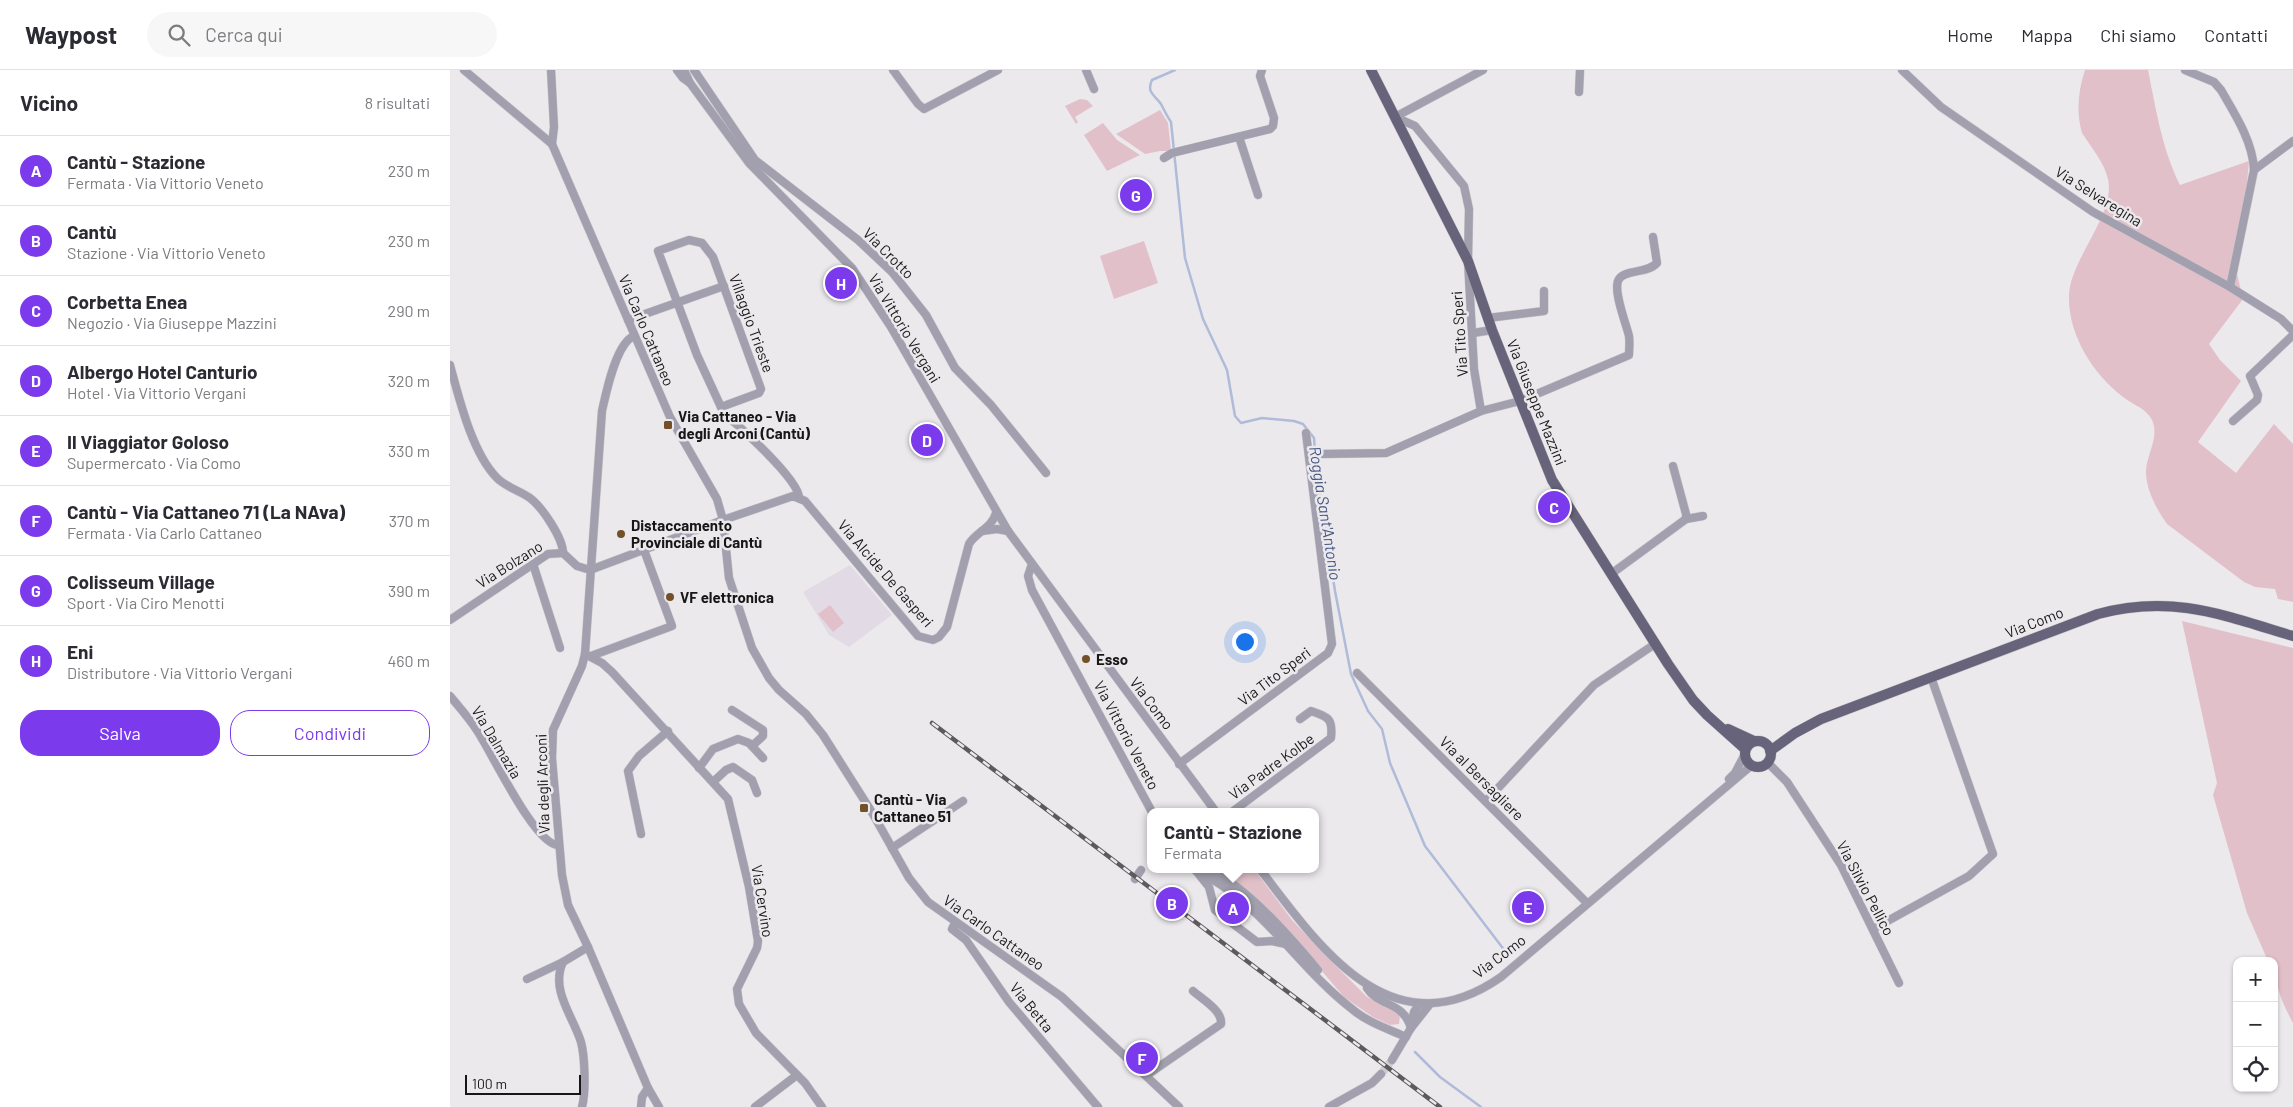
<!DOCTYPE html>
<html lang="it">
<head>
<meta charset="utf-8">
<style>
  :root { --surface:#fff; --page:#f7f7f7; --text:#2b2b33; --muted:#7c7c81; --line:#e1e1e2; --accent:#7c3aed }
  body { margin:0; font-family:Barlow,sans-serif; background:var(--page); color:var(--text) }
  .controls { position:absolute; right:15px; bottom:15px; display:grid; overflow:hidden; border-radius:10px; box-shadow:0 1px 4px #0004 }
  .controls button { width:45px; height:45px; display:grid; place-items:center; padding:0; border:0; border-bottom:1px solid var(--line); background:var(--surface); color:var(--text); font:25px sans-serif }
  .scale { position:absolute; left:15px; bottom:12px; width:116px; box-sizing:border-box; padding-left:5px; border:2px solid #181718; border-top:0; font-size:14px; line-height:18px; white-space:nowrap; color:#181718; -webkit-text-stroke:4px #ece9ed; paint-order:stroke }
  .you { position:absolute; left:794px; top:571px; width:18px; height:18px; margin:-12px; border:4px solid #fff; border-radius:50%; background:#1a73e8; box-shadow:0 0 0 8px #1a73e833 }
  .badge { display:grid; place-items:center; width:32px; height:32px; border-radius:50%; background:var(--accent); color:#fff; font-size:16px; font-weight:700 }
  .pin { position:absolute; translate:-50% -50%; border:2px solid #fff; box-shadow:0 1px 5px #0006 }
  .popup { position:absolute; left:697px; top:738px; width:172px; height:65px; box-sizing:border-box; display:grid; place-content:center; border-radius:10px; background:var(--surface); filter:drop-shadow(0 1px 4px #0005); font-size:16px; white-space:nowrap; color:var(--muted) }
  .popup b { font-size:19px; color:var(--text) }
  .popup::after { content:''; position:absolute; left:50%; top:100%; margin-left:-10px; border:10px solid transparent; border-top-color:var(--surface) }
  .list { margin:0; padding:0; list-style:none }
  h2 { display:flex; justify-content:space-between; align-items:center; height:65px; margin:0; padding:0 20px; font-size:21px }
  h2 small { font-size:16px; font-weight:400; color:var(--muted) }
  .list li { display:grid; grid-template-columns:32px 1fr auto; gap:15px; align-items:center; box-sizing:border-box; height:70px; padding:0 20px; border-top:1px solid var(--line) }
  .list b { display:block; font-size:19px; white-space:nowrap }
  .list p { margin:0; font-size:16px; white-space:nowrap; color:var(--muted) }
  .list em { font-size:16px; font-style:normal; color:var(--muted) }
  .actions { display:flex; gap:10px; padding:15px 20px }
  .actions a { flex:1; padding:11px 0; border:1px solid var(--accent); border-radius:20px; text-align:center; font-size:18px; color:var(--accent) }
  .actions .main { background:var(--accent); color:#fff }
  .icon { flex:none; width:28px; height:28px; fill:none; stroke:currentColor; stroke-width:2; stroke-linecap:round; stroke-linejoin:round }
  .map { position:relative; flex:none; width:1843px; height:1037px; overflow:hidden }
  header { display:flex; align-items:center; gap:30px; box-sizing:border-box; height:70px; padding:0 25px; background:var(--surface); border-bottom:1px solid var(--line) }
  header strong { font-size:24px }
  nav { display:flex; gap:28px; margin-inline-start:auto; font-size:18px }
  .search { width:350px; height:45px; background:var(--page); display:flex; align-items:center; gap:12px; box-sizing:border-box; padding:0 18px; border-radius:28px; color:var(--muted); font-size:19px }
  main { display:flex }
  aside { flex:1; background:var(--surface) }
  .map>svg:first-child { display:block }
</style>
</head>
<body>
<header>
<strong>Waypost</strong>
<div class="search"><svg class="icon" aria-label="search" viewBox="0 0 24 24"><circle cx="10" cy="10" r="6"/><path d="M15 15l6 6"/></svg>Cerca qui</div>
<nav><a>Home</a><a>Mappa</a><a>Chi siamo</a><a>Contatti</a></nav>
</header>
<main>
<aside>
<h2>Vicino<small>8 risultati</small></h2>
<ul class="list">
<li><span class="badge">A</span><div><b>Cantù - Stazione</b><p>Fermata · Via Vittorio Veneto</p></div><em>230 m</em></li>
<li><span class="badge">B</span><div><b>Cantù</b><p>Stazione · Via Vittorio Veneto</p></div><em>230 m</em></li>
<li><span class="badge">C</span><div><b>Corbetta Enea</b><p>Negozio · Via Giuseppe Mazzini</p></div><em>290 m</em></li>
<li><span class="badge">D</span><div><b>Albergo Hotel Canturio</b><p>Hotel · Via Vittorio Vergani</p></div><em>320 m</em></li>
<li><span class="badge">E</span><div><b>Il Viaggiator Goloso</b><p>Supermercato · Via Como</p></div><em>330 m</em></li>
<li><span class="badge">F</span><div><b>Cantù - Via Cattaneo 71 (La NAva)</b><p>Fermata · Via Carlo Cattaneo</p></div><em>370 m</em></li>
<li><span class="badge">G</span><div><b>Colisseum Village</b><p>Sport · Via Ciro Menotti</p></div><em>390 m</em></li>
<li><span class="badge">H</span><div><b>Eni</b><p>Distributore · Via Vittorio Vergani</p></div><em>460 m</em></li>
</ul>
<div class="actions"><a class="main">Salva</a><a>Condividi</a></div>
</aside>
<div class="map">
<svg width="1843" height="1037" viewBox="0 0 1843 1037">
  <rect width="100%" height="100%" fill="#ece9ed"/>
  <!-- built -->
  <path fill="#e2dbe5" d="M400 495 442 545 399 577 379 565 353 522Z"/>
  <!-- green -->
  <g fill="#e2c0c9">
    <path d="M1635 0H1698C1706 39 1712 79 1730 115L1799 91 1795 135 1785 195 1793 229 1759 274 1770 290 1791 311 1748 372 1786 403 1824 354 1843 374V532L1828 529 1825 519 1805 517 1794 512 1717 454C1707 440 1696 420 1696 402 1696 385 1710 367 1702 350 1696 338 1683 335 1673 327 1643 304 1618 265 1619 226 1619 191 1666 144 1658 109 1654 92 1641 77 1632 63 1626 42 1628 21 1635 0Z"/>
    <path d="M630 29 637 30 643 36 625 47 628 52 626 54 615 36Z"/>
    <path d="M710 40 718 53 721 81H710L695 84 666 64Z"/>
    <path d="M653 53 667 70 690 85 657 101 634 65Z"/>
    <path d="M694 171 708 213 664 229 650 186Z"/>
    <path d="M380 535 394 553 383 562 368 544Z"/>
    <path d="M1732 551 1843 578V953C1832 933 1824 913 1824 891H1818L1797 843 1763 725 1767 713Z"/>
    <path d="M761 799H804L842 850 874 884 917 927 943 938 950 945 949 954 940 955 923 947 894 927 837 860Z"/>
  </g>
  <g fill="none" stroke-linecap="round" stroke-linejoin="round">
    <!-- stream -->
    <g stroke="#afbbd8" stroke-width="2.5">
      <path d="M725 0 702 10C696 23 705 25 711 34 714 40 717 46 721 52L735 188 753 249 777 300 785 346 791 353 812 348 844 351 853 354 864 368 866 397 885 521 901 604 918 641 932 659 940 693 975 776 1055 881"/>
      <path d="M965 982 990 1007 1031 1037"/>
    </g>
    <!-- minor-tunnel -->
    <path stroke="#cccacd" stroke-width="8" stroke-dasharray="8 4" stroke-linecap="butt" d="M931 1004 942 990"/>
    <!-- minor casing -->
    <g stroke="#cac7cb" stroke-width="9">
      <g id="minor">
        <path d="M14 0 102 74"/>
        <path d="M101 0 104 57 102 74 220 347 267 429 273 450 279 508 302 578 319 608 329 620 356 644 373 665 423 744 459 808 478 832 612 927 729 1037"/>
        <path d="M227 0 233 8 240 13"/>
        <path d="M234 0 240 13 299 93 402 198 441 257 558 461 766 742"/>
        <path d="M244 0 305 90 408 170 442 202 476 245 505 298 541 335 596 403"/>
        <path d="M443 0 468 34 474 39 548 0"/>
        <path d="M636 0 644 19"/>
        <path d="M1452 0 1491 37 1643 142 1780 217 1831 249 1843 261"/>
        <path d="M1735 0 1764 12 1771 20C1785 44 1803 72 1804 100L1780 217"/>
        <path d="M1129 22 1130 0"/>
        <path d="M945 47 1033 0"/>
        <path d="M789 67 808 125"/>
        <path d="M714 88 722 83 820 59 823 56 824 48 810 6 812 0"/>
        <path d="M1804 100 1843 71"/>
        <path d="M239 170 252 173 263 187 311 319 309 323 271 337 247 285 208 181Z"/>
        <path d="M1038 248 1094 241V221"/>
        <path d="M178 250 274 216"/>
        <path d="M1023 263 1042 260"/>
        <path d="M184 266C166 273 156 323 152 341L135 584 132 596 103 660 102 688 112 805 118 835 138 877 198 1018 209 1037"/>
        <path d="M0 295C9 328 22 383 47 408 56 417 70 421 80 428 92 437 113 468 113 483"/>
        <path d="M271 337 275 344C291 358 347 408 349 427"/>
        <path d="M1031 341 1070 331 1179 285C1179 279 1180 272 1179 266 1176 253 1162 219 1169 209 1176 199 1197 204 1207 193L1203 167"/>
        <path d="M1783 351 1807 330 1808 325 1800 306 1843 265"/>
        <path d="M871 384 936 383 1031 341 1024 299 1018 191 1019 139 1014 116 965 56 945 47"/>
        <path d="M1223 396 1236 444V449"/>
        <path d="M532 461 547 459 558 461"/>
        <path d="M83 494 110 578"/>
        <path d="M582 494 578 506 582 520 702 742"/>
        <path d="M1161 504 1236 449 1253 446"/>
        <path d="M0 550 98 484 113 483 127 496 140 500 273 450 343 426 355 431 468 566 483 570 489 567 497 557 519 474C526 462 542 458 546 443"/>
        <path d="M135 584 152 593 162 602 278 729 299 817 308 871 307 878 287 919 289 934 306 963 355 1013 372 1037"/>
        <path d="M141 586 222 556 194 480"/>
        <path d="M907 603 1137 833"/>
        <path d="M0 626C10 638 20 649 28 662 42 683 85 775 108 775"/>
        <path d="M282 640 313 660V666L302 676"/>
        <path d="M1317 692 1337 712 1391 795 1449 913"/>
        <path d="M729 694 878 583 882 574 856 363"/>
        <path d="M249 698 263 679 288 669 299 673 313 688"/>
        <path d="M1279 709 1285 703 1295 684"/>
        <path d="M263 712 276 700 283 697 302 710 307 723"/>
        <path d="M1036 731 1144 615 1205 574"/>
        <path d="M782 742 881 668C883 649 879 647 861 641L850 649"/>
        <path d="M191 764 178 701 189 686 218 661"/>
        <path d="M442 778 513 731"/>
        <path d="M743 799C812 831 844 894 902 939 917 952 938 959 956 967"/>
        <path d="M757 799C795 814 842 869 868 900"/>
        <path d="M810 799C870 878 942 983 1051 907L1302 695"/>
        <path d="M747 802 759 817 765 840 807 872 822 871 836 874"/>
        <path d="M685 809 691 800"/>
        <path d="M505 853 502 859 516 870 559 932 648 1037"/>
        <path d="M1423 859 1519 806 1543 784 1481 607"/>
        <path d="M77 909 113 892"/>
        <path d="M917 918C929 937 953 931 961 958"/>
        <path d="M961 956 964 942 970 933"/>
        <path d="M942 990 961 958 980 934"/>
        <path d="M697 1005 771 954C773 941 752 929 743 921"/>
        <path d="M132 1037C136 1022 135 987 131 972 123 946 100 920 113 892L138 877"/>
        <path d="M191 1037 192 1027 198 1018"/>
        <path d="M305 1037 347 1005"/>
        <path d="M879 1037 922 1013 931 1004"/>
      </g>
    </g>
    <!-- major casing -->
    <g stroke="#cac7cb" stroke-width="11">
      <g id="major">
        <path d="M921 0 1018 191 1042 260 1102 410 1218 594 1243 630 1257 645 1295 679"/>
        <path d="M1278 659 1304 671"/>
        <circle cx="1308" cy="684" r="13"/>
        <path d="M1320 681 1345 663 1371 649 1648 544C1722 524 1773 545 1843 566"/>
      </g>
    </g>
    <!-- minor -->
    <use href="#minor" stroke="#a2a0ae" stroke-width="8"/>
    <!-- major -->
    <use href="#major" stroke="#66637b" stroke-width="10"/>
    <!-- rail casing -->
    <g stroke="#5c5a5c" stroke-width="4.5">
      <path id="rail" d="M482 653 990 1037"/>
    </g>
    <!-- rail -->
    <use href="#rail" stroke="#ece9ed" stroke-width="2.5" stroke-dasharray="8" stroke-linecap="butt"/>
  </g>
  <!-- markers -->
  <g fill="#725028" stroke="#ece9ed" stroke-width="2">
    <rect x="213" y="350" width="10" height="10" rx="2.5"/>
    <circle cx="171" cy="464" r="5"/>
    <circle cx="220" cy="527" r="5"/>
    <circle cx="636" cy="589" r="5"/>
    <rect x="409" y="733" width="10" height="10" rx="2.5"/>
  </g>
  <g text-anchor="middle" dominant-baseline="central" stroke-width="5" stroke-linejoin="round" paint-order="stroke">
    <!-- street labels -->
    <g font-size="15" fill="#181718" stroke="#ece9ed">
      <text transform="translate(1649 126) rotate(32)">Via Selvaregina</text>
      <text transform="translate(439 183) rotate(45)">Via Crotto</text>
      <text transform="translate(302 253) rotate(70)">Villaggio Trieste</text>
      <text transform="translate(455 258) rotate(59)">Via Vittorio Vergani</text>
      <text transform="translate(197 260) rotate(67)">Via Carlo Cattaneo</text>
      <text transform="translate(1009 264) rotate(-94)">Via Tito Speri</text>
      <text transform="translate(1087 332) rotate(68)">Via Giuseppe Mazzini</text>
      <text transform="translate(59 494) rotate(-32)">Via Bolzano</text>
      <text transform="translate(436 503) rotate(49)">Via Alcide De Gasperi</text>
      <text transform="translate(1584 552) rotate(-21)">Via Como</text>
      <text transform="translate(824 606) rotate(-37)">Via Tito Speri</text>
      <text transform="translate(702 633) rotate(53)">Via Como</text>
      <text transform="translate(677 665) rotate(62)">Via Vittorio Veneto</text>
      <text transform="translate(47 672) rotate(59)">Via Dalmazia</text>
      <text transform="translate(821 696) rotate(-36)">Via Padre Kolbe</text>
      <text transform="translate(1032 708) rotate(45)">Via al Bersagliere</text>
      <text transform="translate(92 714) rotate(-92)">Via degli Arconi</text>
      <text transform="translate(1416 818) rotate(62)">Via Silvio Pellico</text>
      <text transform="translate(313 831) rotate(81)">Via Cervino</text>
      <text transform="translate(544 862) rotate(35)">Via Carlo Cattaneo</text>
      <text transform="translate(1049 886) rotate(-37)">Via Como</text>
      <text transform="translate(582 937) rotate(51)">Via Betta</text>
    </g>
    <!-- poi labels -->
    <g font-size="15" font-weight="bold" fill="#181718" stroke="#ece9ed" text-anchor="start">
      <text x="228" y="346">Via Cattaneo - Via<tspan x="228" dy="17">degli Arconi (Cantù)</tspan></text>
      <text x="181" y="455">Distaccamento<tspan x="181" dy="17">Provinciale di Cantù</tspan></text>
      <text x="230" y="527">VF elettronica</text>
      <text x="646" y="589">Esso</text>
      <text x="424" y="729">Cantù - Via<tspan x="424" dy="17">Cattaneo 51</tspan></text>
    </g>
    <!-- water labels -->
    <g font-size="16" font-style="italic" fill="#455680" stroke="#ece9ed">
      <text transform="translate(876 443) rotate(81)">Roggia Sant'Antonio</text>
    </g>
  </g>
</svg>
<div class="controls">
<button>+</button>
<button>−</button>
<button><svg class="icon" aria-label="locate" viewBox="0 0 24 24"><circle cx="12" cy="12" r="6"/><path d="M12 2v4M12 18v4M2 12h4M18 12h4"/></svg></button>
</div>
<div class="scale">100 m</div>
<div class="you"></div>
<div class="pin badge" style="left:783px;top:838px">A</div>
<div class="popup"><b>Cantù - Stazione</b>Fermata</div>
<div class="pin badge" style="left:722px;top:833px">B</div>
<div class="pin badge" style="left:1104px;top:437px">C</div>
<div class="pin badge" style="left:477px;top:370px">D</div>
<div class="pin badge" style="left:1078px;top:837px">E</div>
<div class="pin badge" style="left:692px;top:988px">F</div>
<div class="pin badge" style="left:686px;top:125px">G</div>
<div class="pin badge" style="left:391px;top:213px">H</div>
</div>
</main>
</body>
</html>
